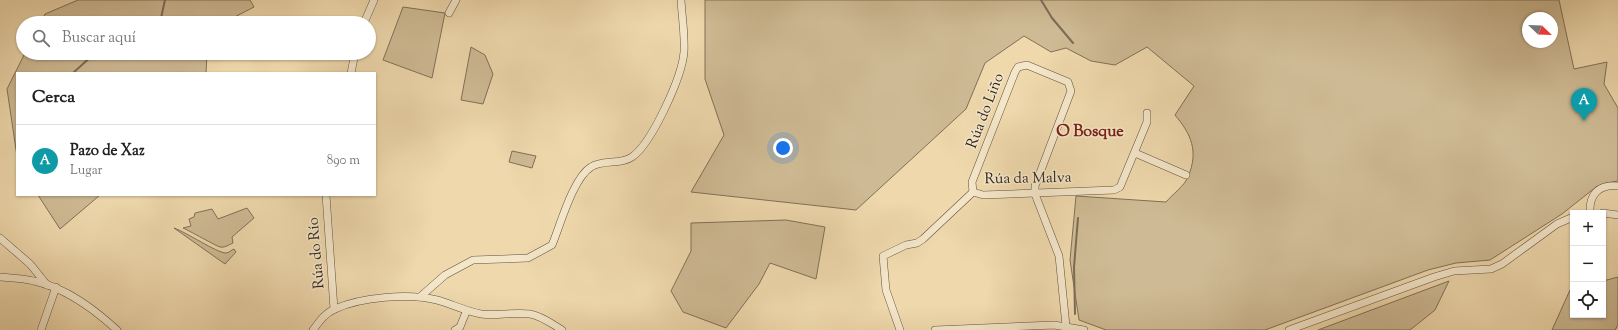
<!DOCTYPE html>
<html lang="es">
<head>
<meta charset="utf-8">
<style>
  :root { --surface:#fff; --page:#f2f2f2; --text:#222; --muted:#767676; --line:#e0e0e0; --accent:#8f2418 }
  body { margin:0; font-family:"Sorts Mill Goudy",serif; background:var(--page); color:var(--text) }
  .controls { position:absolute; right:12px; bottom:12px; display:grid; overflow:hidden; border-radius:0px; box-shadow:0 1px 3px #0004 }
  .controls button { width:36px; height:36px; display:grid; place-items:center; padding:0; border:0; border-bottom:1px solid var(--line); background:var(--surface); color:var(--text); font:20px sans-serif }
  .compass { position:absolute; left:1522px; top:12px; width:36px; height:36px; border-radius:50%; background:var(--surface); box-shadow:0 1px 3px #0004; rotate:113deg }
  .you { position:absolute; left:783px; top:148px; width:14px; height:14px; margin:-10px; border:3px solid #fff; border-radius:50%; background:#1a73e8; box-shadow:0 0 0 6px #1a73e833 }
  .badge { display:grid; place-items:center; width:26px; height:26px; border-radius:50%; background:var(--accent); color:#fff; font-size:13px; font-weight:700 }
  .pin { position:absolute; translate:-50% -33px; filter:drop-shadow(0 1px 2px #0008) }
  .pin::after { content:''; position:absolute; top:21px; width:14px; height:12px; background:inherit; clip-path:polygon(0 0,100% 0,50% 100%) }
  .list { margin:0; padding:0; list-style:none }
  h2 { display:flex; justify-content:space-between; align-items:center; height:52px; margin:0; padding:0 16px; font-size:17px }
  h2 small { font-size:13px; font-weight:400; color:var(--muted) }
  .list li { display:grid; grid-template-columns:26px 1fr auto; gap:12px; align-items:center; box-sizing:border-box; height:72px; padding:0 16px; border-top:1px solid var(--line) }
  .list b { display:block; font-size:15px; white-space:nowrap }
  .list p { margin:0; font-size:13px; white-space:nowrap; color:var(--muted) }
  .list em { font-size:13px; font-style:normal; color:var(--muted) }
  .icon { flex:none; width:22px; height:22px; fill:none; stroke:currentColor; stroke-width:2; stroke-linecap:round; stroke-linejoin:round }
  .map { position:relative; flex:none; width:1618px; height:330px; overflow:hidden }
  .search { position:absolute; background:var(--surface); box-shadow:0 1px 3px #0004; left:16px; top:16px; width:360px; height:44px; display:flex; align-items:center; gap:10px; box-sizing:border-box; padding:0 14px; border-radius:22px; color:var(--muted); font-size:15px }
  .panel { position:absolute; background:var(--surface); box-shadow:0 1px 3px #0004; left:16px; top:72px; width:360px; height:124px; border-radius:0px }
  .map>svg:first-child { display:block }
</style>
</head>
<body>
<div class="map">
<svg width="1618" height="330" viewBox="0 0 1618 330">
  <rect width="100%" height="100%" fill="#eed8ac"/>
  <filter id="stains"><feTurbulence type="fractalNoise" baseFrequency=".005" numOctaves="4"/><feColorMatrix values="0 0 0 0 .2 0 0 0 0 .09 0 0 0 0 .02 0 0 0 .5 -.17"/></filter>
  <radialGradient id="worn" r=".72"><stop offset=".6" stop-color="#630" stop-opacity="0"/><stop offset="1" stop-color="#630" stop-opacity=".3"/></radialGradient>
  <!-- green -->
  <g fill="#ceba94" stroke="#807059" fill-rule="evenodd">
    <path d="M78 0H250L254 7 223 23H41L45 14Z"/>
    <path d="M705 0H1559L1574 69 1607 62 1604 84 1618 108V181L1606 183 1596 187 1562 214 1490 260 1456 263 1428 270 1265 330H1106L1079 320 1070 260 1076 196 1166 202C1172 195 1185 185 1188 177 1199 151 1191 134 1175 115L1194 86 1147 47 1115 65 1091 61 1066 48 1051 52 1024 36 985 63 966 109 856 210 691 192 724 135 705 79ZM1528 18H1552V42H1528Z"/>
    <path d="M403 7 445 13 432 78 383 60Z"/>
    <path d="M471 47 485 55 493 74 483 104 461 100Z"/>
    <path d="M25 53H207L206 73H17V156L7 89Z"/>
    <path d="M512 151 536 156 532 168 509 162Z"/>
    <path d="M38 195H100L60 229Z"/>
    <path d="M247 208 254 218 232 237 233 243C229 245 224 248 220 247 218 247 188 230 183 228L191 226 189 219 194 217 195 213 212 209 218 219Z"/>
    <path d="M786 220 825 227 816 279 770 263 759 284 726 328 683 312 671 291 691 251V223Z"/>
    <path d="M174 228C186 232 217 253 226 253 229 253 231 250 234 249L236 252 225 264Z"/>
    <path d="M1618 277V325L1615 330H1552L1570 290 1573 289V315H1603V281Z"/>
    <path d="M1449 281 1435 310 1410 330H1318Z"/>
  </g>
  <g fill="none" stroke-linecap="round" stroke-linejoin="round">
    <!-- stream -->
    <g stroke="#7c6c56" stroke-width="2">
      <path d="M1041 0 1052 18 1073 43"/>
      <path d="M147 23 161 18 165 0"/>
      <path d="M73 73 95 53"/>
      <path d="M1075 314 1074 267 1078 218"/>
    </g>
    <!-- minor casing -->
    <g stroke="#605242" stroke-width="8">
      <g id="minor">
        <path d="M449 13 456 0"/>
        <path d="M364 23 374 0"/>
        <path d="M351 73 355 53"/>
        <path d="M1135 153 1186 175"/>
        <path d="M973 192 972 182 1015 72 1018 67 1027 65 1068 82 1071 91 1035 186V194L1059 256 1066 326"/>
        <path d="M326 195 334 309"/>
        <path d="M1590 213C1589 194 1599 184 1618 186"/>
        <path d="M1603 213 1618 215"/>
        <path d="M0 238 30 264 47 285"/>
        <path d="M0 277C11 278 23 278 34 281 66 288 93 308 117 330"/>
        <path d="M420 297 445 275 473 260 528 258 552 245C560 226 573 178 591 167 603 159 621 165 632 157 652 143 682 77 684 52 685 35 682 17 681 0"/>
        <path d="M41 330 56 287"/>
        <path d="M313 330C319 322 325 313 335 309 361 297 409 293 437 300 452 304 465 311 481 314 497 316 514 312 530 314 542 316 552 324 562 330"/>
        <path d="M455 330 460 327 466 312"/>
        <path d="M900 330 886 290 883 256 906 245 917 243 923 239 973 192 983 195 1114 190 1120 187 1147 122V113"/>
        <path d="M935 330 1054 325 1084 330"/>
        <path d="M1289 330 1434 277 1454 271 1491 269 1502 264 1557 224 1573 217"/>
      </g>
    </g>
    <!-- minor -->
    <use href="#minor" stroke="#f4e6c9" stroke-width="7"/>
  </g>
  <g text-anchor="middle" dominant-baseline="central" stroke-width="3" stroke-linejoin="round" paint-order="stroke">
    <!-- street labels -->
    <g font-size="15" fill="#31261e" stroke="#f4e6c9">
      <text transform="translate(986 111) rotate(-69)">Rúa do Liño</text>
      <text transform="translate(1028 179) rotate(-1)">Rúa da Malva</text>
      <text transform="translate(317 253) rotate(-95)">Rúa do Río</text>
    </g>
    <!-- neighbourhood labels -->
    <g font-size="16" font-weight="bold" fill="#7a1f14" stroke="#f4e6c9">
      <text x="1090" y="132">O Bosque</text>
    </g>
  </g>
  <rect width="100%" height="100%" filter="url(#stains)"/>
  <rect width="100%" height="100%" fill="url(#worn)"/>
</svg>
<div class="controls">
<button>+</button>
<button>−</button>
<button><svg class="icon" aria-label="locate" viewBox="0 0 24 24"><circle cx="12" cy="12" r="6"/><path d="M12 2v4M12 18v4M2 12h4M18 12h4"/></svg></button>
</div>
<svg class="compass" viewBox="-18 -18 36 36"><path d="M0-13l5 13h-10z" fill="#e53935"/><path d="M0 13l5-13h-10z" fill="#767676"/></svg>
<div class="you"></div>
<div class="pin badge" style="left:1584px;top:121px;background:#0f9aa8">A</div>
<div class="search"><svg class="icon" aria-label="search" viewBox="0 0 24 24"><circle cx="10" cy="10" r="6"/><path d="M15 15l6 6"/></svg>Buscar aquí</div>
<section class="panel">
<h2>Cerca<small></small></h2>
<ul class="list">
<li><span class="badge" style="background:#0f9aa8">A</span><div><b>Pazo de Xaz</b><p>Lugar</p></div><em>890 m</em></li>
</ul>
</section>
</div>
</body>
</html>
